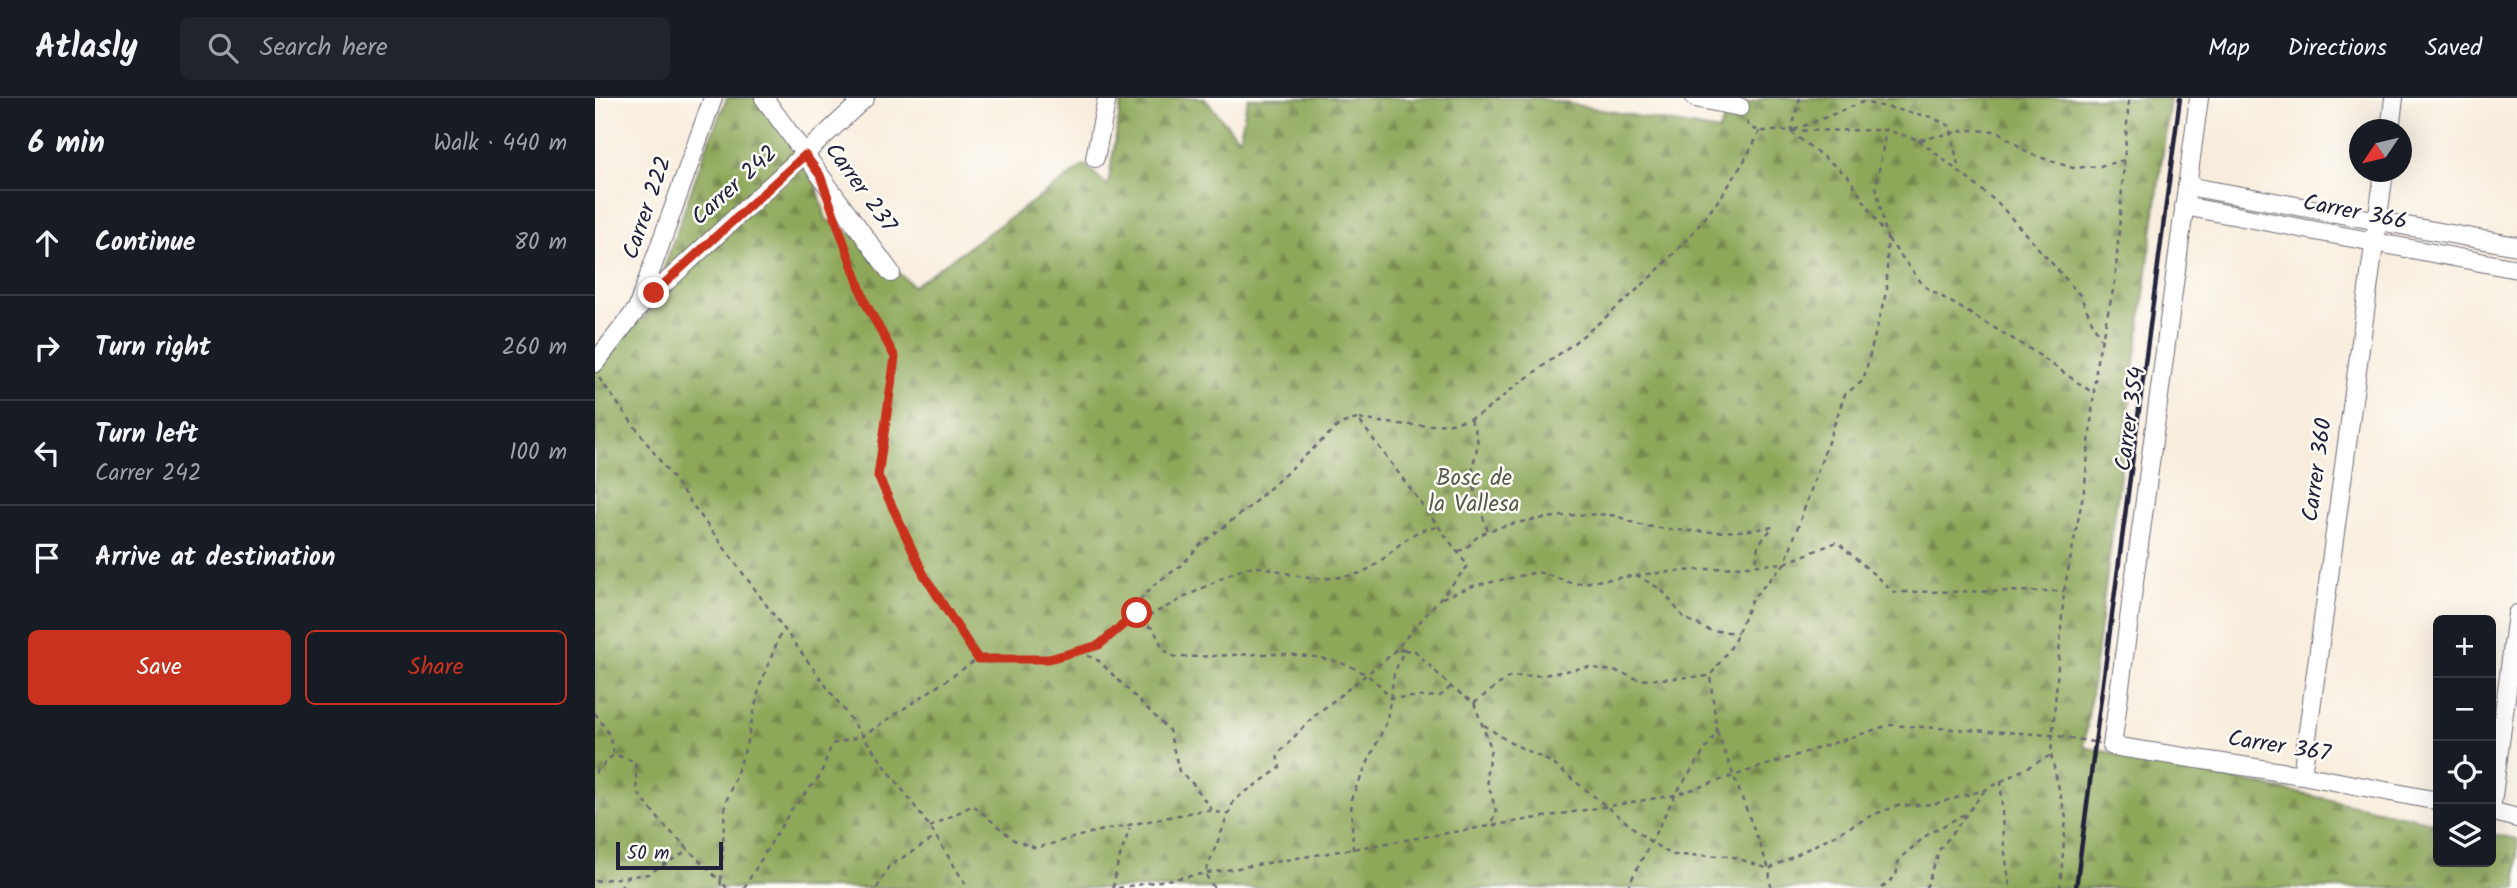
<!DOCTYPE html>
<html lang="en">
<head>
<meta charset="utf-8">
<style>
  :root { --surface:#171b24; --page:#20242c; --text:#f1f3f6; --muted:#9ea1a6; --line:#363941; --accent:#c8321e }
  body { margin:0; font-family:Kalam,sans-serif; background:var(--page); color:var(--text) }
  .controls { position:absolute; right:21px; bottom:21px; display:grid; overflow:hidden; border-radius:10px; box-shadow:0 7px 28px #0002 }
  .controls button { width:63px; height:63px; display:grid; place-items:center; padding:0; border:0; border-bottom:2px solid var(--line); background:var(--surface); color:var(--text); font:35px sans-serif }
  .compass { position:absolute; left:1754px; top:21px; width:63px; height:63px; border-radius:50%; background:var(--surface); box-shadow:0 7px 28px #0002; rotate:235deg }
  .scale { position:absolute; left:21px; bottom:18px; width:107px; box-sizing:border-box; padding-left:7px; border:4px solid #22223b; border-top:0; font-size:19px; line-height:24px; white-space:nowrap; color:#22223b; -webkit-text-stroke:5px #fdfcf7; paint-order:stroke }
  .stop { position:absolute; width:21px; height:21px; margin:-16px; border:5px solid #c8321e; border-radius:50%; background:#fff }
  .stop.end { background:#c8321e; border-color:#fff; box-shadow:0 2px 7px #0008 }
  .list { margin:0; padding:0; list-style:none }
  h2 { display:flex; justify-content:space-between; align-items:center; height:91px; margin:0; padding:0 28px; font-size:30px }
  h2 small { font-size:23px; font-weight:400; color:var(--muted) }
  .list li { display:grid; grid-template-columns:46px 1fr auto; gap:21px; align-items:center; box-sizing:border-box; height:105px; padding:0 28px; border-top:2px solid var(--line) }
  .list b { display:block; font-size:26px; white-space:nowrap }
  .list p { margin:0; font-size:23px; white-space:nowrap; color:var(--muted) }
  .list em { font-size:23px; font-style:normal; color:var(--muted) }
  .actions { display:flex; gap:14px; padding:21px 28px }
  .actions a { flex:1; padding:16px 0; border:2px solid var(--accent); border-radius:10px; text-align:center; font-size:24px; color:var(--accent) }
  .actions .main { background:var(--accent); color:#fff }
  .icon { flex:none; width:38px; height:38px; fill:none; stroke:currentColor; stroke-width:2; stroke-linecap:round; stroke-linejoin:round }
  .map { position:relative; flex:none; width:1922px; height:790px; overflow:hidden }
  header { display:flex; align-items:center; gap:42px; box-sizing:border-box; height:98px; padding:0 35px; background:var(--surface); border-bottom:2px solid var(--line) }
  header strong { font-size:33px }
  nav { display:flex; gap:38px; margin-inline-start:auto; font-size:24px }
  .search { width:490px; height:63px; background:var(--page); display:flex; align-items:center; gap:18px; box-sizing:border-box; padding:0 24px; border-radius:10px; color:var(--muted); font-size:26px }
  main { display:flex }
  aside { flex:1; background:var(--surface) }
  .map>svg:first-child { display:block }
</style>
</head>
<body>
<header>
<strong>Atlasly</strong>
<div class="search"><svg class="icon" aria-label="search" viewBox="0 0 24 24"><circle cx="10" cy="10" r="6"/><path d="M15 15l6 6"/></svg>Search here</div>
<nav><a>Map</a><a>Directions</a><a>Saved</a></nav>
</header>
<main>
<aside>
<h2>6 min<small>Walk · 440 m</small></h2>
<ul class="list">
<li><svg class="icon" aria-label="ahead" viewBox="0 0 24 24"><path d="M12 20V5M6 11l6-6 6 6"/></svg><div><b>Continue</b></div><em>80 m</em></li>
<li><svg class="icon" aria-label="right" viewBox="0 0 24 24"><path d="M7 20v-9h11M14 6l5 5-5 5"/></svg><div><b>Turn right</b></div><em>260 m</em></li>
<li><svg class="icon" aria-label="left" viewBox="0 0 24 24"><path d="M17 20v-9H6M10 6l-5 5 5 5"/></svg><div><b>Turn left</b><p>Carrer 242</p></div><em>100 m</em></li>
<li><svg class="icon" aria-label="arrive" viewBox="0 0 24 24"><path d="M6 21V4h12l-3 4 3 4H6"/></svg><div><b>Arrive at destination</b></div></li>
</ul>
<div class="actions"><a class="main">Save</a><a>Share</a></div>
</aside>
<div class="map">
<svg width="1922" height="790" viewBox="0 0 1922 790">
  <defs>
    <pattern id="forest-firs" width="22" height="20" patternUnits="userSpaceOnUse" patternTransform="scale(1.75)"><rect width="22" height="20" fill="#8ea85a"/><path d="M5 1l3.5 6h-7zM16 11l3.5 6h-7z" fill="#74884c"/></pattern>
  </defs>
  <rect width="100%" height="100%" fill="#fdfcf7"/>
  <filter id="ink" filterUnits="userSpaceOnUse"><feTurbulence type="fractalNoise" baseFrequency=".0143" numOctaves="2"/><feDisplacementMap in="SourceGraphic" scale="14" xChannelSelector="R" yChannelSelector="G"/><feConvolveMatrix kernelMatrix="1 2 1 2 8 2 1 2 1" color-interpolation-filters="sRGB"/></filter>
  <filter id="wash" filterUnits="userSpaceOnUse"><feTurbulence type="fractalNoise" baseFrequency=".00686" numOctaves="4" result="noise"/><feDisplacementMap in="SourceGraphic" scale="28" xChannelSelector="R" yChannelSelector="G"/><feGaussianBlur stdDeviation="1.57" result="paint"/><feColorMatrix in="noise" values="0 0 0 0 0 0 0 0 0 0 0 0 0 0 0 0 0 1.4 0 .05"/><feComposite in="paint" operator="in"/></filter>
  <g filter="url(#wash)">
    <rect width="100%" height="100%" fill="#f8eddd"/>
    <!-- forest -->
    <path fill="url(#forest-firs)" stroke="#58654a" stroke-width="2" d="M132 0H168L216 67 231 121 272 146 318 188 490 67 513 88 527 0H609L644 41 653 0H942L1124 33 1134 11 1170 0H1575L1489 649 1843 725V764H1896V736L1922 741V790H0V267L63 205 69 170 111 50Z"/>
  </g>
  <g filter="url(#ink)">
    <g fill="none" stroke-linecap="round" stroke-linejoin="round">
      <!-- street casing -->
      <g stroke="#6d6974" stroke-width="20">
        <g id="street">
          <path d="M169 0 296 175"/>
          <path d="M1100 0 1145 9"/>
          <path d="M1604 0 1517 648 1707 677 1843 703"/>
          <path d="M1795 32 1799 0"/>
          <path d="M500 60 512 0"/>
          <path d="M1592 88 1922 148"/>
          <path d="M1589 108 1922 171"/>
          <path d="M42 211 270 0"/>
          <path d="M0 265 42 211 118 0"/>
          <path d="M1707 677 1789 74"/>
          <path d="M1896 713 1922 516"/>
          <path d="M1896 713 1922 720"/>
        </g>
      </g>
      <!-- path -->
      <g stroke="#6d6974" stroke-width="2.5" stroke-dasharray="5 5" stroke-linecap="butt">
        <path d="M1152 23 1154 29 1165 33 1291 32 1324 42 1372 32 1403 33 1435 56 1478 70 1505 68 1530 62"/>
        <path d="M1199 32 1268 4 1336 19 1355 28 1364 72"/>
        <path d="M1196 34 1253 78 1289 135"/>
        <path d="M1196 34 1205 0"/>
        <path d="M1324 42 1403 105 1485 197 1505 241"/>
        <path d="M243 130 270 204 300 259 283 378 329 477 383 561"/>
        <path d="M1293 141 1329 188 1438 253 1498 295"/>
        <path d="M4 280 335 729 373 790"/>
        <path d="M762 321 745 326 653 410 605 447 587 467 560 486 544 503 542 515 553 518C574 509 640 470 656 469 678 468 688 476 708 479 724 482 746 480 762 476 793 467 811 427 844 430"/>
        <path d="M875 321C891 350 876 353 878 380 879 398 888 417 893 434"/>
        <path d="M863 453C875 451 875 443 884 438 908 422 987 414 1015 417 1027 418 1039 427 1051 428 1094 435 1136 436 1178 429L1163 447 1161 468"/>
        <path d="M1041 477 1067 492 1089 520 1114 532 1143 535"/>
        <path d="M847 500 878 488 943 474 980 486 1051 476 1190 465 1242 444 1299 494 1469 493"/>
        <path d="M534 522 558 530 569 552 580 559C644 560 754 538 795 600L845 598 856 589"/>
        <path d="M809 552 820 553 856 589 879 605 896 650 891 679 902 716 892 729"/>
        <path d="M483 553 504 563 574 632 584 673 599 687 618 714"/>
        <path d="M879 605 914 579 949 577 992 569 1024 574 1045 582 1115 578 1138 546 1157 501 1190 465 1250 296 1268 283 1292 191V140L1281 89 1291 32"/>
        <path d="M0 615 14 636 19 656 40 664 42 694 67 725 126 784 125 790"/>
        <path d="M889 627 914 644 956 664 1056 744 1077 757 1136 758 1174 771"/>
        <path d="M1122 634 1174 771"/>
        <path d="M0 675 19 656"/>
        <path d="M1406 683 1408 741 1415 790"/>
        <path d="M335 729 378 707 419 742 441 750 499 734 609 712 633 716"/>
        <path d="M758 752 756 701 792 623 799 576 809 552H803"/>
        <path d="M0 783 53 776 94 752"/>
        <path d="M25 790 31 781"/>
        <path d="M132 790 126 784 130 707 150 652 165 587 187 532"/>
        <path d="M149 790 196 712 225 678 237 646 268 638 383 561H454L504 547 542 515"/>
        <path d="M282 790 294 768 341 739"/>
        <path d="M518 790 523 764 535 730"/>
        <path d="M523 790 1080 697 1122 634 1115 578"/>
        <path d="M619 790 610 776 639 702 685 670 682 657 718 619 796 557 873 468 763 321C798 326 838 332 873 321 891 316 910 295 926 284 1020 217 1114 139 1165 33"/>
        <path d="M1032 790 1080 697 1294 627 1457 637 1504 645"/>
        <path d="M1176 790 1174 771 1280 716 1302 708 1339 706 1390 692 1456 657"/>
        <path d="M1287 790 1301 778 1304 761 1332 737 1373 714"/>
        <path d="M1331 790 1345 751 1390 692"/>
        <path d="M1465 790 1471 720 1456 657 1469 493 1490 387 1502 262 1520 184 1534 0"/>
      </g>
      <!-- street -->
      <use href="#street" stroke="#fff" stroke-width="18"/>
      <!-- rail -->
      <path stroke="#22223b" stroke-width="4.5" d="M1481 790 1585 0"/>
    </g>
  </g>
  <g fill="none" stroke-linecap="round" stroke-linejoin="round" filter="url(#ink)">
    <!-- route -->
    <path stroke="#c8321e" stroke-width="9" d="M59 195 210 57 225 77 270 204 300 259 283 378 329 477 383 561H454L504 547 542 515"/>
  </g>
  <g text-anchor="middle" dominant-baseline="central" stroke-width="5" stroke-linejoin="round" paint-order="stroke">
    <!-- street labels -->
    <g font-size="23" fill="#22223b" stroke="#fdfcf7">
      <text transform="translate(140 88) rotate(-42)">Carrer 242</text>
      <text transform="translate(265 90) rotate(54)">Carrer 237</text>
      <text transform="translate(53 110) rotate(-71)">Carrer 222</text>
      <text transform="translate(1760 115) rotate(11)">Carrer 366</text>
      <text transform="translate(1536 321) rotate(-82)">Carrer 354</text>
      <text transform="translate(1723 372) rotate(-82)">Carrer 360</text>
      <text transform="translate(1684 649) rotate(9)">Carrer 367</text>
    </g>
    <!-- park labels -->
    <g font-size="23" fill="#555a49" stroke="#fdfcf7">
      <text x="879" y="381">Bosc de<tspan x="879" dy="26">la Vallesa</tspan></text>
    </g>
  </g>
</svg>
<div class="controls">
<button>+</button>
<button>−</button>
<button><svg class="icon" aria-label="locate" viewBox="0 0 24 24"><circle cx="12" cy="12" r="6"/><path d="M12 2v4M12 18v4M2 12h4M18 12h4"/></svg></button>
<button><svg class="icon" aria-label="layers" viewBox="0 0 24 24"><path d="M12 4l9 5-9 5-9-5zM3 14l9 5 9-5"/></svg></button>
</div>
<svg class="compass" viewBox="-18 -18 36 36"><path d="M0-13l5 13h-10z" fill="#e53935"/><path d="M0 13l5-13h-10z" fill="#9ea1a6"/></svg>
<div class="scale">50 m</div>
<div class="stop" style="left:542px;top:515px"></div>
<div class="stop end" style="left:59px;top:195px"></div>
</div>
</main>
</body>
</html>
